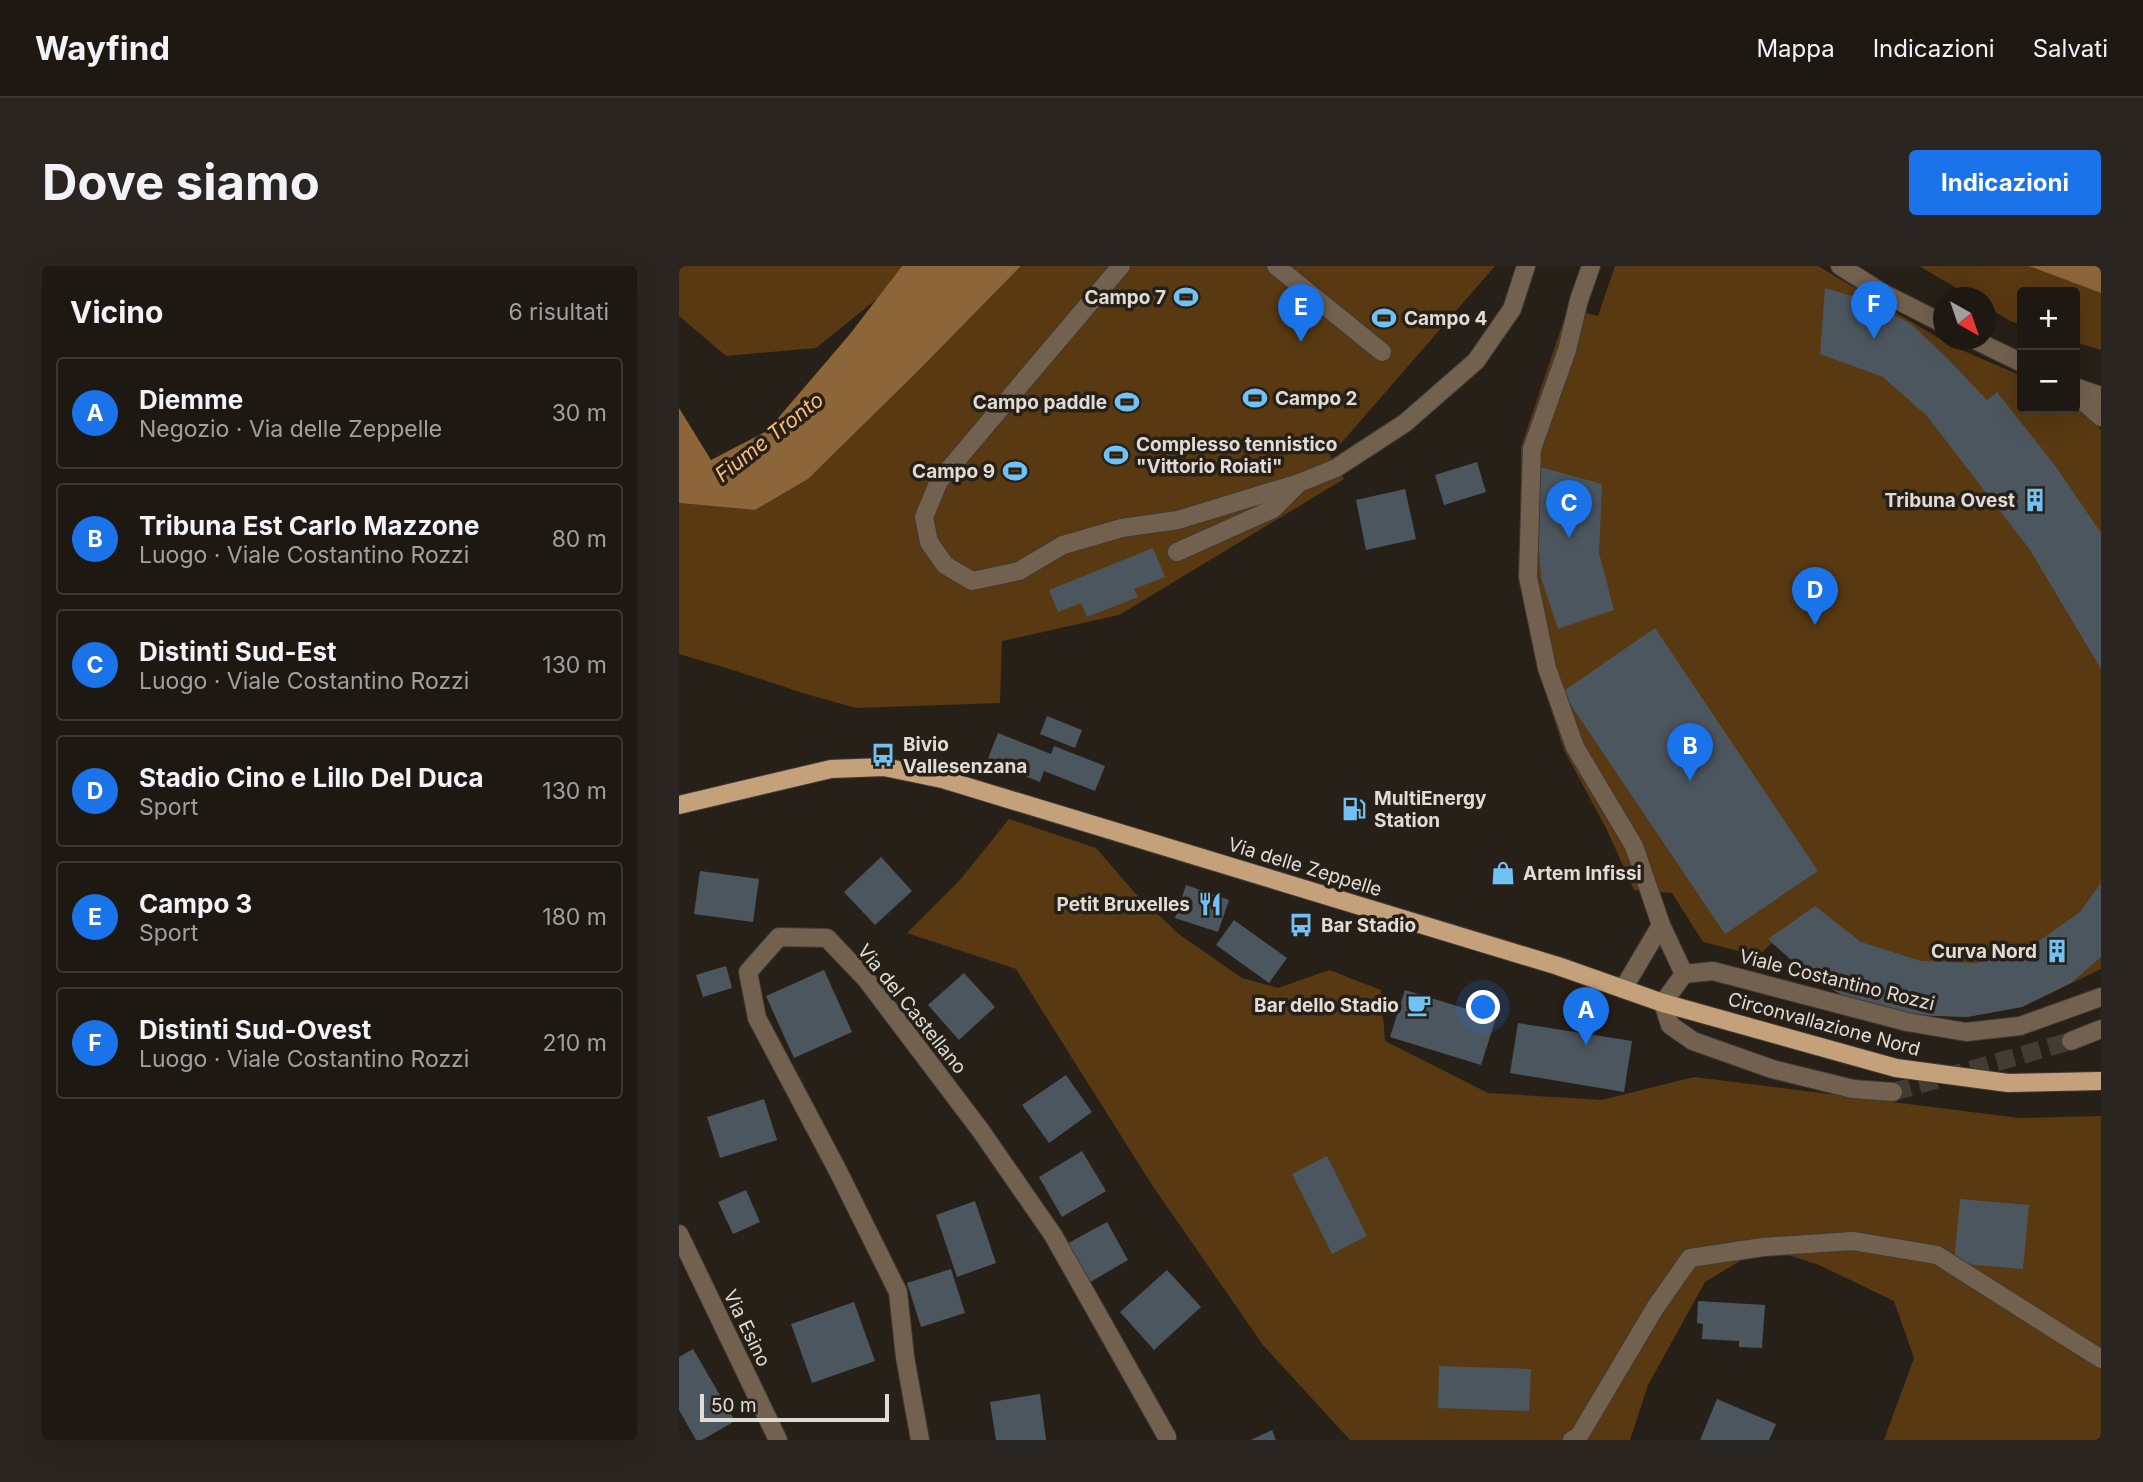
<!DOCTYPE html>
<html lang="it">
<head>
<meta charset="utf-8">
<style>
  :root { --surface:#1d1812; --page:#2a2520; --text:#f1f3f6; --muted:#a0a09f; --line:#3b3732; --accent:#1a73e8 }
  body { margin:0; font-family:Inter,sans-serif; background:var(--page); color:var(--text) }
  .controls { position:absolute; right:21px; top:21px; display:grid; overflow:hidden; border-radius:7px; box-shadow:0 7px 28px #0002 }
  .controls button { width:63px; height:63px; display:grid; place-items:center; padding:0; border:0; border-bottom:2px solid var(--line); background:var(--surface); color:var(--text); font:35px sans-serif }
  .compass { position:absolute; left:1254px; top:21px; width:63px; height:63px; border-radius:50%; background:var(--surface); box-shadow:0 7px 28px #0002; rotate:140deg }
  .scale { position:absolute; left:21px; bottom:18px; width:189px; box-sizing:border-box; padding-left:7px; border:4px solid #e1dbd6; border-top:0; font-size:19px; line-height:24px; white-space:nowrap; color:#e1dbd6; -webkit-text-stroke:5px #272018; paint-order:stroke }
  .you { position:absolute; left:805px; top:742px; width:24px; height:24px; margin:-18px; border:5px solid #fff; border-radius:50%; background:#1a73e8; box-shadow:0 0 0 10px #1a73e833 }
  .badge { display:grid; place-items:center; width:46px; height:46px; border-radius:50%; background:var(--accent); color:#fff; font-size:23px; font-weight:700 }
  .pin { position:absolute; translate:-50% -58px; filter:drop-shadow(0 2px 4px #0008) }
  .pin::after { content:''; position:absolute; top:37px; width:24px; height:21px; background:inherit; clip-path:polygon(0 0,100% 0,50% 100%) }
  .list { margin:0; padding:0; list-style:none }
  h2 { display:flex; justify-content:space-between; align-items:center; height:91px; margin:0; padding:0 28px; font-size:30px }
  h2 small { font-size:23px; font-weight:400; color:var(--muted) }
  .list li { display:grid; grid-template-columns:46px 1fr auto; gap:21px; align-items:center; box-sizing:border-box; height:112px; margin:0 14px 14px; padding:0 14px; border:2px solid var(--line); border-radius:7px }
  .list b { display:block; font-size:26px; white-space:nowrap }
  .list p { margin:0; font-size:23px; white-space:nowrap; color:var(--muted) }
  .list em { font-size:23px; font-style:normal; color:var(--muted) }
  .map { position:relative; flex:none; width:1422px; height:1174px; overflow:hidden; border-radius:7px }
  header { display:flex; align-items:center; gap:42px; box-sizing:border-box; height:98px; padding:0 35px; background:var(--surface); border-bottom:2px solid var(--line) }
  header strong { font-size:33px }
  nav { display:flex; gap:38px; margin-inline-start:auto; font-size:24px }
  .intro { display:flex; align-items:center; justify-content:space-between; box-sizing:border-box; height:168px; padding:0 42px }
  h1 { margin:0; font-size:49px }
  .button { padding:18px 32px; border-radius:7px; background:var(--accent); color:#fff; font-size:24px; font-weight:700 }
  main { display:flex; gap:42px; padding:0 42px }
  aside { flex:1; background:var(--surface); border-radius:7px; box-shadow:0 7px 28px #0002 }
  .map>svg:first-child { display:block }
</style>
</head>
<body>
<header>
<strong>Wayfind</strong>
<nav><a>Mappa</a><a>Indicazioni</a><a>Salvati</a></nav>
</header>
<div class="intro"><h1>Dove siamo</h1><a class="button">Indicazioni</a></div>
<main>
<aside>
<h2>Vicino<small>6 risultati</small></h2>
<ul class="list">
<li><span class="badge">A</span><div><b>Diemme</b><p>Negozio · Via delle Zeppelle</p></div><em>30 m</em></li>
<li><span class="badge">B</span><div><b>Tribuna Est Carlo Mazzone</b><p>Luogo · Viale Costantino Rozzi</p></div><em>80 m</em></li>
<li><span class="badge">C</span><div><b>Distinti Sud-Est</b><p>Luogo · Viale Costantino Rozzi</p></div><em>130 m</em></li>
<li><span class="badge">D</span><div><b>Stadio Cino e Lillo Del Duca</b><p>Sport</p></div><em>130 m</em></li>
<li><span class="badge">E</span><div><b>Campo 3</b><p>Sport</p></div><em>180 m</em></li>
<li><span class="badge">F</span><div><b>Distinti Sud-Ovest</b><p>Luogo · Viale Costantino Rozzi</p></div><em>210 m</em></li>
</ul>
</aside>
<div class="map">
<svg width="1422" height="1174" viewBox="0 0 1422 1174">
  <rect width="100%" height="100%" fill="#272018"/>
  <!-- green -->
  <g fill="#583912">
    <path d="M0 0H223L199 32 137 82 47 90 0 50Z"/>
    <path d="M342 0H816L651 190 665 213 440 349 323 375 321 437 177 442 127 428 57 405 0 388V237L76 244 129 213 240 104Z"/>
    <path d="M936 0H1139L1273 80 1343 110V142L1396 141 1409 150 1422 164V703L1343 741 1288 751 1232 749 1196 743 1165 730 1130 710 1093 677 1079 690 1024 676 993 627 955 624 927 562 885 484 860 407 841 312 842 181 889 42 919 50Z"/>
    <path d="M1240 0H1350L1422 27V84L1396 76V26H1343V59L1331 55 1307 40V32L1293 31Z"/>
    <path d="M330 553 417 582 456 627 501 669 563 712 599 722 650 704 702 724 706 775 809 827 923 834 1015 811 1340 852 1422 850V1174H1205L1235 1092 1215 1035 1140 999 1084 981 1026 1016 969 1119 951 1174H671L584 1079 473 919 337 703 228 667 281 614Z"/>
  </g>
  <!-- water -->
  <g fill="#8c6538">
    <path d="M223 0H342L240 104 129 213 76 244 0 237V142L32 194 88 165 171 68Z"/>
    <path d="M1350 0H1422V27Z"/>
  </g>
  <!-- building -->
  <g fill="#4c565e">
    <path d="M1146 22 1189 35 1232 58 1267 91 1308 134 1318 126 1377 201 1422 267V403L1351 284 1248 150 1204 111 1141 88Z"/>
    <path d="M798 196 807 226 765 239 756 209Z"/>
    <path d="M861 201 923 218 920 287 935 344 879 363 862 312 858 257Z"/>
    <path d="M726 223 737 273 687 284 677 234Z"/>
    <path d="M474 282 486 311 455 323 459 331 408 351 402 337 379 346 370 324Z"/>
    <path d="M976 362 1139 605 1046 668 883 426Z"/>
    <path d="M368 450 403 464 396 482 361 468Z"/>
    <path d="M319 467 372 488 375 480 426 500 416 525 365 505 361 516 308 495Z"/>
    <path d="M202 591 233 625 196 659 165 626Z"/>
    <path d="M21 605 80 613 74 656 15 648Z"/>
    <path d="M1422 617V691L1392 717 1343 741 1288 751 1232 749 1196 743 1165 730 1130 710 1089 673 1136 640 1182 676 1242 695 1297 697 1353 680 1401 646Z"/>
    <path d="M507 619 550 634 539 666 496 652Z"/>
    <path d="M555 654 608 692 590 717 537 679Z"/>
    <path d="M47 700 53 722 24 731 17 709Z"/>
    <path d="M145 704 173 766 115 792 87 730Z"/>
    <path d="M285 707 316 741 280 774 249 739Z"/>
    <path d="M726 724 817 752 802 799 711 771Z"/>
    <path d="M839 757 953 775 945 826 831 807Z"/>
    <path d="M387 809 413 846 370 877 343 839Z"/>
    <path d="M85 833 98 874 41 892 28 851Z"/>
    <path d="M403 885 427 925 383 951 360 911Z"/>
    <path d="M648 890 688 970 653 988 613 908Z"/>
    <path d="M67 924 81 956 54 968 39 936Z"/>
    <path d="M1281 933 1350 939 1344 1003 1275 997Z"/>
    <path d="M296 935 317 997 278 1011 257 949Z"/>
    <path d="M428 956 449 994 406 1019 384 980Z"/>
    <path d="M272 1003 286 1047 242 1061 228 1017Z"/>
    <path d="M488 1004 522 1041 475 1084 441 1046Z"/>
    <path d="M1019 1035 1086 1039 1083 1082 1060 1081V1075L1023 1073 1024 1058 1018 1057Z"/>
    <path d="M175 1036 196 1095 133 1117 112 1058Z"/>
    <path d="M14 1083 56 1155 23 1174H17L0 1144V1091Z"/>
    <path d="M760 1100 852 1103 850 1145 759 1142Z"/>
    <path d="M361 1128 367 1174H317L311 1136Z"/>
    <path d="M1038 1133 1097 1158 1090 1174H1021Z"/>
    <path d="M593 1164 597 1174H572Z"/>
  </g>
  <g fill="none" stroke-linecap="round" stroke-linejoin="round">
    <!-- minor-tunnel -->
    <path stroke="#433c34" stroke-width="18" stroke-dasharray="18 9" stroke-linecap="butt" d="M1214 826 1392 775"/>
    <!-- minor casing -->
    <g stroke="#413a33" stroke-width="20">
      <g id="minor">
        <path d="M442 0 260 215 245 251 250 276 266 299 293 315 340 305 384 279 443 262 499 254 620 217 657 202 726 157 797 95 833 43 847 0"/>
        <path d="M597 0 703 86"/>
        <path d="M912 0 900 34 888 84 853 183 849 311 868 402 896 481 955 580 982 659 1005 708 1034 705 1228 756 1287 766 1341 760 1422 731"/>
        <path d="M1161 0 1204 27 1265 58"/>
        <path d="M1296 74 1343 97"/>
        <path d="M1396 121 1422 130"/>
        <path d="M1396 128 1422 151"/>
        <path d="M498 286 594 243 618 219"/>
        <path d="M1005 708 984 737 991 759 1014 775 1093 803 1174 823 1214 826"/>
        <path d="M944 723 982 659"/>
        <path d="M1392 775 1422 763"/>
        <path d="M0 968 99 1174"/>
        <path d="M241 1174 226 1091 219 1026 159 905 78 752 69 706 100 671 148 672 187 713 302 865 374 969 488 1171"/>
        <path d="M893 1174 900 1170 976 1042 1011 992 1084 981 1174 975 1258 989 1422 1093"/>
      </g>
    </g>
    <!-- major casing -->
    <g stroke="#413a33" stroke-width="20">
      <path id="major" d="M0 539 152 503 205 501 263 513 879 700 984 737 1217 802 1329 817 1422 815"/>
    </g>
    <!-- minor -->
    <use href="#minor" stroke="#73614f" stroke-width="18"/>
    <!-- major -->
    <use href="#major" stroke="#c5a17b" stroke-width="18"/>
  </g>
  <!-- icons -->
  <defs>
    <g id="stadium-bare" transform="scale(1.89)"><path d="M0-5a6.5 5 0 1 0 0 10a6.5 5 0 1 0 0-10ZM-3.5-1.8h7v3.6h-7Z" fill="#70c2f4" stroke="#272018" stroke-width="2.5" paint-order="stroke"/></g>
    <g id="building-bare" transform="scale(1.89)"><path d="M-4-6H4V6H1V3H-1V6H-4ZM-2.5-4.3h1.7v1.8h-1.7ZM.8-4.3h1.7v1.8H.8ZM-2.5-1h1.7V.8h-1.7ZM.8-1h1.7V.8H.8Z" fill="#70c2f4" stroke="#272018" stroke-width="2.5" paint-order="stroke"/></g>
    <g id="bus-bare" transform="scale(1.89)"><path d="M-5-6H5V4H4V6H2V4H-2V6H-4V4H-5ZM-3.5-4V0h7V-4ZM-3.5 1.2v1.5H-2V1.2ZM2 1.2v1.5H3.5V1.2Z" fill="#70c2f4" stroke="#272018" stroke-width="2.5" paint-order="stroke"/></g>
    <g id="fuel-bare" transform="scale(1.89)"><path d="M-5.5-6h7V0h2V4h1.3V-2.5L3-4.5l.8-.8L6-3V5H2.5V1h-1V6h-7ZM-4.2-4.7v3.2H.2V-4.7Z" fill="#70c2f4" stroke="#272018" stroke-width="2.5" paint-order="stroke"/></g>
    <g id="shop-bare" transform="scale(1.89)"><path d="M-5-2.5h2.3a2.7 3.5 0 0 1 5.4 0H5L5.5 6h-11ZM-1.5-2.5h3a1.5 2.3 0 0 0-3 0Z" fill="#70c2f4" stroke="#272018" stroke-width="2.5" paint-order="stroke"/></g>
    <g id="restaurant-bare" transform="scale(1.89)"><path d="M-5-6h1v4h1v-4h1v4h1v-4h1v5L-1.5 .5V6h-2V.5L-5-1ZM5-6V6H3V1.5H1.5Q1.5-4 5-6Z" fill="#70c2f4" stroke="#272018" stroke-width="2.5" paint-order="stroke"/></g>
    <g id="cafe-bare" transform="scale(1.89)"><path d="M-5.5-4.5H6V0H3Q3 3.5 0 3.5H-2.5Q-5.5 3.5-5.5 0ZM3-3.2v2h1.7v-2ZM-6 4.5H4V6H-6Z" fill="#70c2f4" stroke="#272018" stroke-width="2.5" paint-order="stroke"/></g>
  </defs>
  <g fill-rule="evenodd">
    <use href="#stadium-bare" x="507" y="31"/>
    <use href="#stadium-bare" x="705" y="52"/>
    <use href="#stadium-bare" x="576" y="132"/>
    <use href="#stadium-bare" x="448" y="136"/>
    <use href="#stadium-bare" x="437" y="189"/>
    <use href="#stadium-bare" x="336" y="205"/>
    <use href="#building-bare" x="1356" y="234"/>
    <use href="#bus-bare" x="204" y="489"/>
    <use href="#fuel-bare" x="675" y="543"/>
    <use href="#shop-bare" x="824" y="607"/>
    <use href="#restaurant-bare" x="531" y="638"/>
    <use href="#bus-bare" x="622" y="659"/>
    <use href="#building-bare" x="1378" y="685"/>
    <use href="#cafe-bare" x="740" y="739"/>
  </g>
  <g text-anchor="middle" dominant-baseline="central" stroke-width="7" stroke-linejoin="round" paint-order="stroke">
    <!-- poi labels -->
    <g font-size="19" font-weight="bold" fill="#e1dbd6" stroke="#272018" text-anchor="end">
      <text x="487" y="31">Campo 7</text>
      <text x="725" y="52" text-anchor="start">Campo 4</text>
      <text x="596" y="132" text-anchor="start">Campo 2</text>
      <text x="428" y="136">Campo paddle</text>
      <text x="457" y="178" text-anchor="start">Complesso tennistico<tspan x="457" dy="22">"Vittorio Roiati"</tspan></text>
      <text x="316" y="205">Campo 9</text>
      <text x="1336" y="234">Tribuna Ovest</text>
      <text x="224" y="478" text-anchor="start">Bivio<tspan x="224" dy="22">Vallesenzana</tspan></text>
      <text x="695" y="532" text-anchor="start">MultiEnergy<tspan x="695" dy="22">Station</tspan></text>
      <text x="844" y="607" text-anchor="start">Artem Infissi</text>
      <text x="511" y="638">Petit Bruxelles</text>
      <text x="642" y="659" text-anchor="start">Bar Stadio</text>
      <text x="1358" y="685">Curva Nord</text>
      <text x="720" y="739">Bar dello Stadio</text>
    </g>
    <!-- street labels -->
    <g font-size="19" fill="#e1dbd6" stroke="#272018">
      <text transform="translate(626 601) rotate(17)">Via delle Zeppelle</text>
      <text transform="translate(1158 714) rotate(14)">Viale Costantino Rozzi</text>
      <text transform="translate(233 743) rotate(51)">Via del Castellano</text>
      <text transform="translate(1145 758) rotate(15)">Circonvallazione Nord</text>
      <text transform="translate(68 1062) rotate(64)">Via Esino</text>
    </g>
    <!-- water labels -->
    <g font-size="21" font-style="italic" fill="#f9bc79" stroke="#272018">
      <text transform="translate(90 171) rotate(-38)">Fiume Tronto</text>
    </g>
  </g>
</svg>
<div class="controls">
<button>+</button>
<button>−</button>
</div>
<svg class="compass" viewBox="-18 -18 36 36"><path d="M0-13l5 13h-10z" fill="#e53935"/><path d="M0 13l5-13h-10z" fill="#a0a09f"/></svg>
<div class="scale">50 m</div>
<div class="you"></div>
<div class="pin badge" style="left:907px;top:779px">A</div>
<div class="pin badge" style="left:1011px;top:515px">B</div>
<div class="pin badge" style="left:890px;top:272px">C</div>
<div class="pin badge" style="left:1136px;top:359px">D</div>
<div class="pin badge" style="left:622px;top:76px">E</div>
<div class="pin badge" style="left:1195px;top:73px">F</div>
</div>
</main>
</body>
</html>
